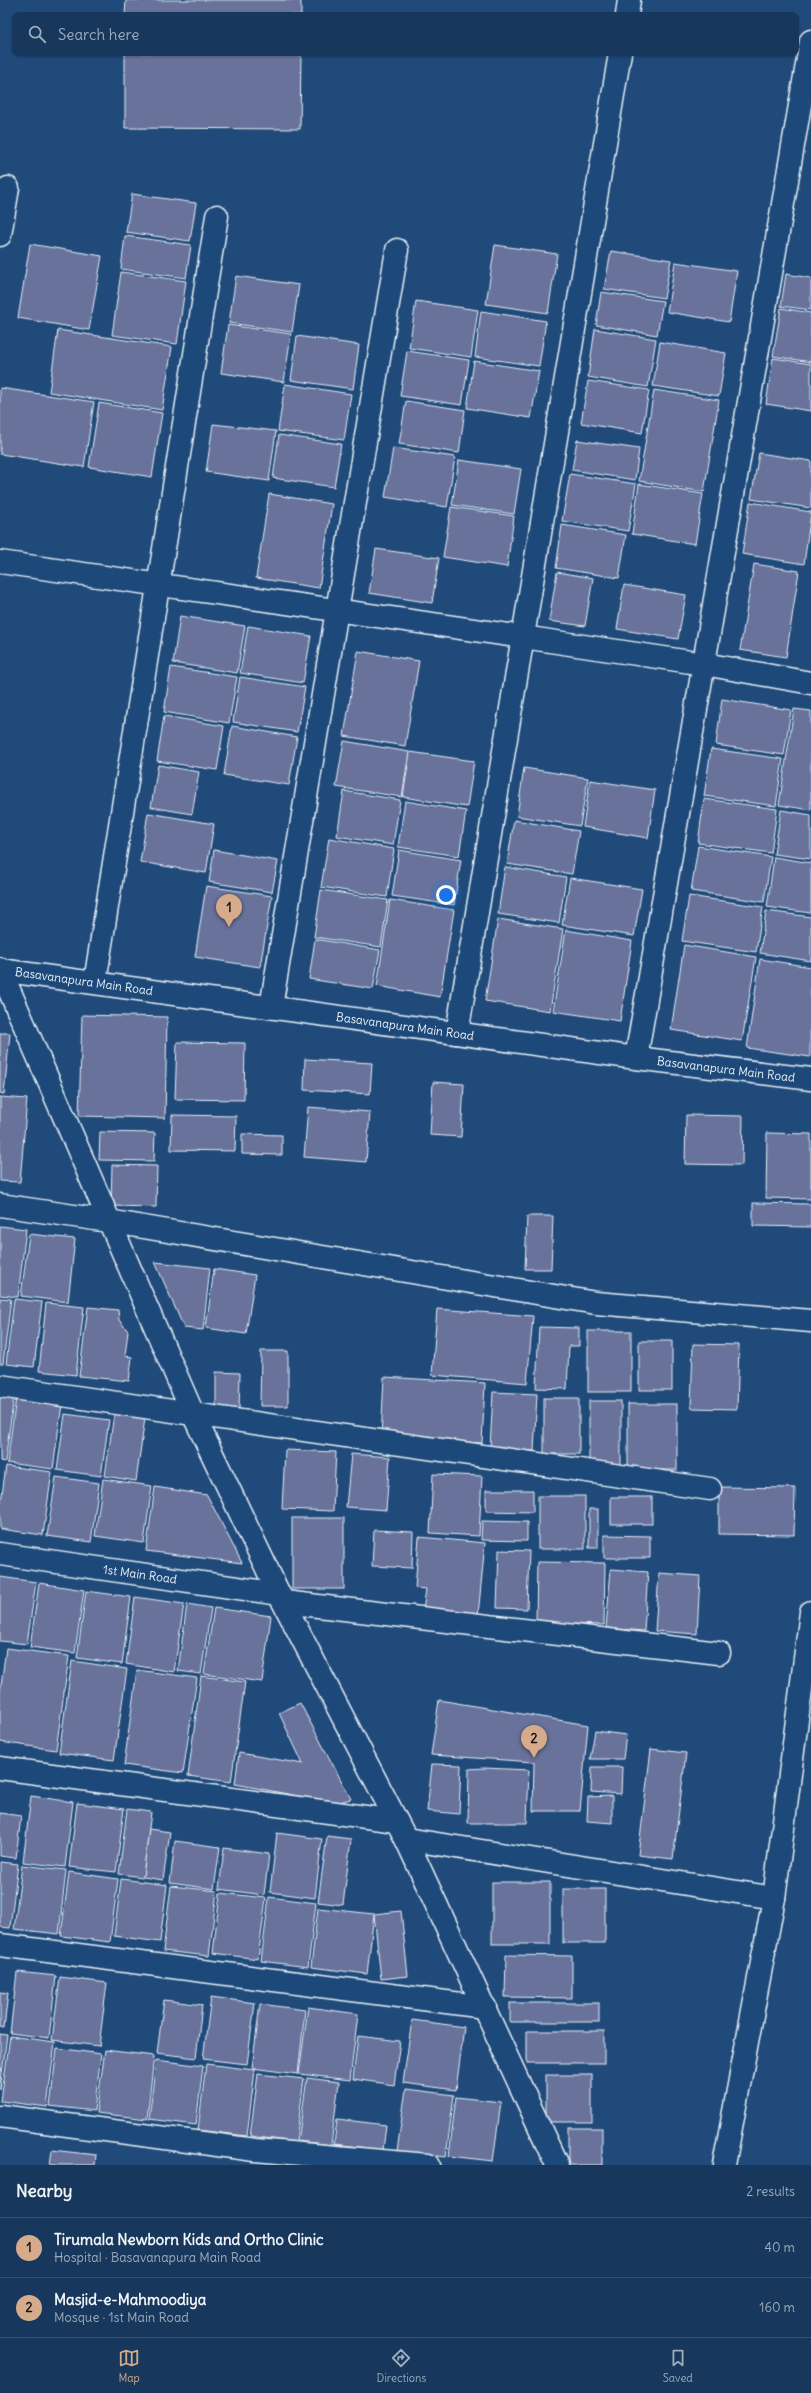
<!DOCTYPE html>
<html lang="en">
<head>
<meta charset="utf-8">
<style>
  :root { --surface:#17385c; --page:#244365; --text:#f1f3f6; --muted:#9eacbb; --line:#365272; --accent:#d6ab8b }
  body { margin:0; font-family:Delius,sans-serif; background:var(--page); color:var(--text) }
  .you { position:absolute; left:446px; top:895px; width:14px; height:14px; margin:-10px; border:3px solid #fff; border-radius:50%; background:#1a73e8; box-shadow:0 0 0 6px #1a73e833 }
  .badge { display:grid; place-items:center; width:26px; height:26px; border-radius:50%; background:var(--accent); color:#111; font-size:13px; font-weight:700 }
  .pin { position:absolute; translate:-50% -33px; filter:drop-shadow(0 1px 2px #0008) }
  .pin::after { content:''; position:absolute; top:21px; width:14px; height:12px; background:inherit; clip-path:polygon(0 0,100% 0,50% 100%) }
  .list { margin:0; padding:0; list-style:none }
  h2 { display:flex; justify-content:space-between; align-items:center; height:52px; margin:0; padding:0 16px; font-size:17px }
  h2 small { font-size:13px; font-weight:400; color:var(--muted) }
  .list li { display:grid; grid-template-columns:26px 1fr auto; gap:12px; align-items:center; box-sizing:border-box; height:60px; padding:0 16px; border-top:1px solid var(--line) }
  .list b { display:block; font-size:15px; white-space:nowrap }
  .list p { margin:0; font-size:13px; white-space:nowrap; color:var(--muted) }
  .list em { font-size:13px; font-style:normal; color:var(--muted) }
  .icon { flex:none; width:22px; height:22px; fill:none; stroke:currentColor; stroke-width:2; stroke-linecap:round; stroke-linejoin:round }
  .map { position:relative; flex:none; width:811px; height:2165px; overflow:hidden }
  .search { position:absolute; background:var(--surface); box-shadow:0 1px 3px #0004; left:12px; right:12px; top:12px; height:44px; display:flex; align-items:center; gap:10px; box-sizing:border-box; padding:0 14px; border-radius:8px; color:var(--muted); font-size:15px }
  .sheet { height:172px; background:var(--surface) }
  nav { display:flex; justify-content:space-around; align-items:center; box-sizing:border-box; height:56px; border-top:1px solid var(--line); background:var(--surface); font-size:11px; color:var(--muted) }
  nav a { display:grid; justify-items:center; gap:2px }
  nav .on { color:var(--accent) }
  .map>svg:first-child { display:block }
</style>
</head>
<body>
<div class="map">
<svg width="811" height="2165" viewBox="0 0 811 2165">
  <rect width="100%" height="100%" fill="#1f4a7a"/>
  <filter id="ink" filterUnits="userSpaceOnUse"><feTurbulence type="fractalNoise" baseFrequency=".025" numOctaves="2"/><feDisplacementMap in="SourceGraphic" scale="8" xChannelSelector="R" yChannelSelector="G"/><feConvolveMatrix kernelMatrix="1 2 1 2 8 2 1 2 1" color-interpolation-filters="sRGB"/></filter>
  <g filter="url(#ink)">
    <!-- building -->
    <g fill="#69729b" stroke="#e8f1f8">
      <path d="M126 0H301V15H125Z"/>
      <path d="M125 53H301L300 129 125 128Z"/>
      <path d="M132 194 196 203 190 241 126 232Z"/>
      <path d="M125 236 191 245 186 278 121 269Z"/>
      <path d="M30 244 102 256 89 330 18 318Z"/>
      <path d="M495 245 557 254 548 313 486 304Z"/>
      <path d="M611 251 671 260 664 298 604 289Z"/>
      <path d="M675 262 737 271 729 322 667 312Z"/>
      <path d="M121 272 186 281 177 344 112 335Z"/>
      <path d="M786 274 811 278V310L781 306Z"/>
      <path d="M236 276 299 285 292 332 229 323Z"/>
      <path d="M601 292 663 301 657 335 596 325Z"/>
      <path d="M416 301 478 310 471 357 409 348Z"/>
      <path d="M781 308 811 313V362L773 356Z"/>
      <path d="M481 311 546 321 539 366 475 357Z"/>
      <path d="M228 325 291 334 284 382 221 373Z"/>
      <path d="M595 329 656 339 648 387 588 377Z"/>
      <path d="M58 330 172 347 162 410 49 392Z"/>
      <path d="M297 336 359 345 353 389 291 380Z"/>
      <path d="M660 342 726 353 719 396 653 386Z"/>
      <path d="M407 351 469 360 462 405 400 396Z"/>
      <path d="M773 358 811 364V411L766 404Z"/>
      <path d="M474 361 539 371 531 418 467 408Z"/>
      <path d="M588 381 649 390 642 433 581 423Z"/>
      <path d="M285 384 351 394 344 440 278 431Z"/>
      <path d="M0 388 94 402 84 467 0 454Z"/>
      <path d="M654 390 719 400 704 492 639 481Z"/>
      <path d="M406 401 465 410 459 453 399 444Z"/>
      <path d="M99 403 162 413 152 477 89 467Z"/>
      <path d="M213 424 276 431 269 481 206 472Z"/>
      <path d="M279 435 341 444 334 487 273 478Z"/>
      <path d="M577 440 639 449 635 480 572 470Z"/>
      <path d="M393 448 455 457 447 507 385 497Z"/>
      <path d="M759 453 811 461V508L751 499Z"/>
      <path d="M459 460 521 469 514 514 452 505Z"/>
      <path d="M570 474 636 484 628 531 562 521Z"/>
      <path d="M639 484 703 494 695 544 632 534Z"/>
      <path d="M269 494 332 504 319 588 256 578Z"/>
      <path d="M750 502 811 512 804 564 742 554Z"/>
      <path d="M451 507 514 516 507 567 443 557Z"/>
      <path d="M562 525 626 535 619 578 556 568Z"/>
      <path d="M376 549 439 558 432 603 369 593Z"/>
      <path d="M754 564 799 571 786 657 740 650Z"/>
      <path d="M557 572 593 578 585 626 549 621Z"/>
      <path d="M624 585 686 595 678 639 617 629Z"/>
      <path d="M180 616 245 626 237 673 173 663Z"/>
      <path d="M248 626 311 636 303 683 240 673Z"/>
      <path d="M358 651 419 661 405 746 344 736Z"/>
      <path d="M171 667 237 677 229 723 164 712Z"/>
      <path d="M240 677 305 687 297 732 233 722Z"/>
      <path d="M722 699 791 710 784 755 716 745Z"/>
      <path d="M794 709 811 711V810L779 805Z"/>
      <path d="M164 716 224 726 217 770 157 761Z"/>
      <path d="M232 726 297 737 289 785 224 775Z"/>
      <path d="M344 741 409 752 402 797 336 787Z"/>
      <path d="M711 749 783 759 776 806 704 796Z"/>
      <path d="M410 752 474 761 467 807 403 797Z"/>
      <path d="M158 765 199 772 192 814 151 807Z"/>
      <path d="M524 768 588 778 580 826 517 816Z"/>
      <path d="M590 780 655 790 648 838 583 827Z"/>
      <path d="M344 791 400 800 393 845 337 836Z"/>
      <path d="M704 799 777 809 771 853 698 843Z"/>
      <path d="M405 801 466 811 459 856 398 847Z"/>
      <path d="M781 810 811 815V859L774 854Z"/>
      <path d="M148 813 214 824 206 873 140 862Z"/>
      <path d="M514 820 579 831 572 874 507 864Z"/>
      <path d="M329 838 394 849 387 897 321 887Z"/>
      <path d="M698 846 771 857 764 902 691 891Z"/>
      <path d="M214 850 278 861 272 892 209 882Z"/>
      <path d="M399 850 461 860 454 905 392 896Z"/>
      <path d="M774 857 811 863V913L767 907Z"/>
      <path d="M505 867 566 877 559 923 498 914Z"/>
      <path d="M570 878 642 889 634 936 562 925Z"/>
      <path d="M206 886 272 896 260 967 195 957Z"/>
      <path d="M321 890 388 900 381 947 314 937Z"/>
      <path d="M689 896 763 907 756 952 682 941Z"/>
      <path d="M390 900 454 910 440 997 377 986Z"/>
      <path d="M766 911 811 917V961L760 953Z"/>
      <path d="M498 919 563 929 550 1011 485 1001Z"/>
      <path d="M566 930 632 941 620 1021 553 1011Z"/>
      <path d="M315 939 380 950 373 989 309 979Z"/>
      <path d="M684 945 756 957 742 1041 671 1030Z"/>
      <path d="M760 959 811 967 810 1057 747 1048Z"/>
      <path d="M82 1015 167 1017 165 1118 79 1116Z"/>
      <path d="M0 1033H10L4 1094 0 1093Z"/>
      <path d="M177 1042 245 1043 244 1100 175 1099Z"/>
      <path d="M305 1059 372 1063 370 1094 304 1090Z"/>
      <path d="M433 1082 464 1084 461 1137 430 1135Z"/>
      <path d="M0 1097 27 1099 20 1182 0 1181Z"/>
      <path d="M308 1107 370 1112 366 1162 304 1157Z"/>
      <path d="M172 1115 236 1116 235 1151 171 1150Z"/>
      <path d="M686 1115 743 1116 742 1165 685 1164Z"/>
      <path d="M100 1132 155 1133 154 1161 99 1160Z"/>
      <path d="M767 1133 811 1134V1199L766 1198Z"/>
      <path d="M242 1134 282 1135V1155L242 1154Z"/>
      <path d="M112 1165 157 1166 156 1207 111 1206Z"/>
      <path d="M753 1203 811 1204V1227L753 1226Z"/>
      <path d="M527 1216H553L551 1269H525Z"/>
      <path d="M0 1226 26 1229 18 1297 0 1295Z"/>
      <path d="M29 1234 75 1239 68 1302 21 1296Z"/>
      <path d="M155 1262 210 1268 203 1330 184 1328Z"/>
      <path d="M214 1269 255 1275 246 1334 206 1328Z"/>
      <path d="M0 1298 11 1299 3 1364H0Z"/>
      <path d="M14 1299 42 1302 34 1367 6 1364Z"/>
      <path d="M46 1303 84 1307 76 1375 39 1371Z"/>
      <path d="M88 1307 118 1310 119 1320 128 1331 125 1356 132 1357 129 1381 79 1376Z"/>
      <path d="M437 1309 533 1316 527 1383 432 1375Z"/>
      <path d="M539 1327 579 1328V1346H569L567 1389 536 1388Z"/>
      <rect x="588" y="1331" width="43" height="61"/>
      <rect x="639" y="1341" width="33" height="49"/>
      <path d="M693 1344 739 1345 737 1409 691 1408Z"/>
      <path d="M261 1351H288V1406H260Z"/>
      <path d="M216 1372 240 1373 239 1411 216 1410Z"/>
      <path d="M384 1377 485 1383 482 1443 381 1438Z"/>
      <path d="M493 1392 537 1394 534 1451 490 1448Z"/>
      <path d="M0 1394 14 1396 5 1462 0 1461Z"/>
      <path d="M16 1398 62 1404 53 1469 7 1463Z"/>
      <rect x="544" y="1398" width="35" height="56"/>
      <rect x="589" y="1401" width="32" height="66"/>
      <rect x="628" y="1404" width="49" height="66"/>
      <path d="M65 1414 109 1420 101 1476 57 1470Z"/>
      <path d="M114 1414 145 1418 136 1481 105 1476Z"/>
      <path d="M285 1450 336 1452 333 1511 282 1509Z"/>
      <path d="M351 1454 390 1457 386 1510 346 1507Z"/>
      <path d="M6 1466 52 1472 43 1535 0 1529V1509Z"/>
      <path d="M433 1474 482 1476 479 1536 430 1533Z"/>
      <path d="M56 1477 99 1483 91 1542 47 1536Z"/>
      <path d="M103 1479 152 1486 144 1543 95 1536Z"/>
      <path d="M155 1487 207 1495 242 1563 146 1551Z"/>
      <path d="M719 1487 795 1488 794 1535 719 1534Z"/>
      <path d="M486 1490H533V1512L486 1511Z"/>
      <rect x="538" y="1496" width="47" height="53"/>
      <rect x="611" y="1497" width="41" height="27"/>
      <rect x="589" y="1509" width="9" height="39"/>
      <rect x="292" y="1518" width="52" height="71"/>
      <path d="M482 1521 527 1522V1541L481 1540Z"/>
      <path d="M374 1530 413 1532 412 1568 372 1566Z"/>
      <path d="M604 1535 650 1536V1558H604Z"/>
      <path d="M419 1537 485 1543 478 1616 423 1611 426 1589 415 1588Z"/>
      <path d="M499 1550 529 1551 527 1609 497 1608Z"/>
      <path d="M537 1562 605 1563 604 1625 536 1623Z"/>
      <path d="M611 1569 648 1572 644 1631 606 1628Z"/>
      <path d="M659 1573 700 1576 697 1634 655 1631Z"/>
      <path d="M0 1577 36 1582 27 1644 0 1641Z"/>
      <path d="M39 1583 84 1590 75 1653 30 1647Z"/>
      <path d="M86 1591 131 1597 122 1664 77 1658Z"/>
      <path d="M135 1597 184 1604 174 1672 126 1664Z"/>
      <path d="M187 1604 211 1608 201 1674 178 1671Z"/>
      <path d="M214 1608 271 1616 262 1682 204 1674Z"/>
      <path d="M6 1648 69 1656 56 1750 0 1742V1693Z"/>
      <path d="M72 1661 127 1669 114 1760 59 1753Z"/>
      <path d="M137 1670 197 1678 183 1773 124 1765Z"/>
      <path d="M201 1676 245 1682 231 1782 188 1776Z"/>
      <path d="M439 1700 588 1725 580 1811H533L534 1762 431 1755Z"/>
      <path d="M300 1703 351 1799 335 1803 235 1784 239 1753 303 1764 279 1713Z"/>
      <path d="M595 1731 626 1735 623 1759H590Z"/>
      <path d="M651 1749 686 1753 673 1859 638 1855Z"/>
      <path d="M432 1764 461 1765 459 1814 427 1811Z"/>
      <path d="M592 1767H622L621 1794 591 1792Z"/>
      <path d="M484 1768 529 1770 527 1823H468L469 1769Z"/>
      <path d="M31 1796 73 1802 65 1867 23 1862Z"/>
      <path d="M612 1796V1823L587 1821 588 1797Z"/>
      <path d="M77 1803 124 1809 116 1872 69 1867Z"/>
      <path d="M127 1809 151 1812 143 1877 119 1874Z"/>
      <path d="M0 1813 21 1816 16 1858 0 1856Z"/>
      <path d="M149 1829 170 1832 163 1880 143 1877Z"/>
      <path d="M277 1833 322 1839 315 1898 270 1892Z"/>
      <path d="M327 1836 351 1839 343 1905 318 1902Z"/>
      <path d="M175 1841 220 1847 214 1889 170 1883Z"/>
      <path d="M224 1848 269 1854 264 1895 219 1889Z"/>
      <path d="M0 1862 18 1864 10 1928 0 1927Z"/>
      <path d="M22 1865 66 1870 59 1934 14 1929Z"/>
      <path d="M69 1872 118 1879 110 1942 61 1936Z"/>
      <path d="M121 1879 167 1885 160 1942 114 1936Z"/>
      <rect x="492" y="1882" width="58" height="62"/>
      <path d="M171 1886 217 1891 209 1956 163 1951Z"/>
      <rect x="563" y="1889" width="42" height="54"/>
      <path d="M220 1893 266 1898 258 1959 213 1953Z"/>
      <path d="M269 1897 316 1903 308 1967 261 1961Z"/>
      <path d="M318 1908 374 1914 367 1974 311 1967Z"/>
      <path d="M401 1911 408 1976 381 1979 374 1914Z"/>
      <path d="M506 1955 572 1956V1998L505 1997Z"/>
      <path d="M17 1972 56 1976 49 2038 10 2033Z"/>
      <path d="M60 1977 107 1983 99 2046 52 2040Z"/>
      <path d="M0 1992 8 1993 4 2028 0 2027Z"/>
      <path d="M211 1997 255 2003 247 2064 203 2059Z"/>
      <path d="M164 2000 202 2005 196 2058 157 2053Z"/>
      <rect x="510" y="2003" width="89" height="19"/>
      <path d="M260 2004 305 2010 298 2074 252 2068Z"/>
      <path d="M308 2007 358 2014 350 2080 299 2074Z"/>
      <path d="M412 2020 464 2027 456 2090 403 2083Z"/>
      <rect x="527" y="2031" width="77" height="32"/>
      <path d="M0 2034 7 2035 0 2090Z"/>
      <path d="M10 2036 55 2042 47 2107 1 2101Z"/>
      <path d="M358 2036 400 2041 394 2085 353 2079Z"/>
      <path d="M57 2048 101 2054 94 2111 50 2106Z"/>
      <path d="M105 2050 154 2056 147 2119 96 2113Z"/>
      <path d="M156 2060 203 2066 196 2125 149 2119Z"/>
      <path d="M206 2064 255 2070 247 2136 198 2130Z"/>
      <path d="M258 2074 304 2079 296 2142 250 2136Z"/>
      <rect x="546" y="2075" width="46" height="47"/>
      <path d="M307 2078 339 2082 331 2145 298 2141Z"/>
      <path d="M406 2089 454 2095 446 2157 397 2151Z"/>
      <path d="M456 2097 501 2102 493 2161 449 2156Z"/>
      <path d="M337 2119 386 2125 383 2150 334 2144Z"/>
      <rect x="568" y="2128" width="34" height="37"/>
      <path d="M52 2150 96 2155 95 2165H50Z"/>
    </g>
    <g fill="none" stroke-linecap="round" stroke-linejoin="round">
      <!-- street casing -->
      <g stroke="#e8f1f8" stroke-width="25">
        <g id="street">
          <path d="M627 15 629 0"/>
          <path d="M0 235 8 188"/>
          <path d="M0 562 523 637 704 664 811 683"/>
          <path d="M0 969 193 1414 279 1594 406 1839 557 2165"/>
          <path d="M95 982 217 216"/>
          <path d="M271 1007 397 250"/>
          <path d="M457 1033 620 53"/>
          <path d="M636 1058 811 41"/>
          <path d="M0 1205 108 1221 596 1303 811 1321"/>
          <path d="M0 1386 710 1489"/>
          <path d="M0 1554 279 1594"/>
          <path d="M284 1602 719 1653"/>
          <path d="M0 1768 396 1821"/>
          <path d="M406 1839 774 1898"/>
          <path d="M0 1945 485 2007"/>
          <path d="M0 2116 255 2150 428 2165"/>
          <path d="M724 2165 774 1898 811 1612"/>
        </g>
      </g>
      <!-- secondary casing -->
      <g stroke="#e8f1f8" stroke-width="25">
        <path id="secondary" d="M0 970 636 1058 811 1079"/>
      </g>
      <!-- street -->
      <use href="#street" stroke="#1f4a7a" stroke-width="22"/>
      <!-- secondary -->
      <use href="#secondary" stroke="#1f4a7a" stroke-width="22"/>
    </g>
  </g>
  <g text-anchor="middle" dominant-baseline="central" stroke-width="3" stroke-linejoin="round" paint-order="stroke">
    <!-- street labels -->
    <g font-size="12" fill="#e8f1f8" stroke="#1f4a7a">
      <text transform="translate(84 981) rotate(8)">Basavanapura Main Road</text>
      <text transform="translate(405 1026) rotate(8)">Basavanapura Main Road</text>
      <text transform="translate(726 1069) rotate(7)">Basavanapura Main Road</text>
      <text transform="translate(140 1574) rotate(8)">1st Main Road</text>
    </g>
  </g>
</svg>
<div class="you"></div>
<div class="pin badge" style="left:229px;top:927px">1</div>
<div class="pin badge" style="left:534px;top:1758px">2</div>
<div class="search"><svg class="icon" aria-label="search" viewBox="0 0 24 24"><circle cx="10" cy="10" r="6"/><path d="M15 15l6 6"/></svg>Search here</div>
</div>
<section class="sheet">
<h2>Nearby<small>2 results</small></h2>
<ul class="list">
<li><span class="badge">1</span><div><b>Tirumala Newborn Kids and Ortho Clinic</b><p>Hospital · Basavanapura Main Road</p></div><em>40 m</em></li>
<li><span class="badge">2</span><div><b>Masjid-e-Mahmoodiya</b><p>Mosque · 1st Main Road</p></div><em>160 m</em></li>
</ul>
</section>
<nav>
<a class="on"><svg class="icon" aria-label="map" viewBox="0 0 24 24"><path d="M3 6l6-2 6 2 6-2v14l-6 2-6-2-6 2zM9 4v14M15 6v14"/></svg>Map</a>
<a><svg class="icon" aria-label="directions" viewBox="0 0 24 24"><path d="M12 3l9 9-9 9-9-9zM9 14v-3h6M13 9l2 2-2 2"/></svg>Directions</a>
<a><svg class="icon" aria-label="saved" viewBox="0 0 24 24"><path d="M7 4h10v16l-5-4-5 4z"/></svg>Saved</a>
</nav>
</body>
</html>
